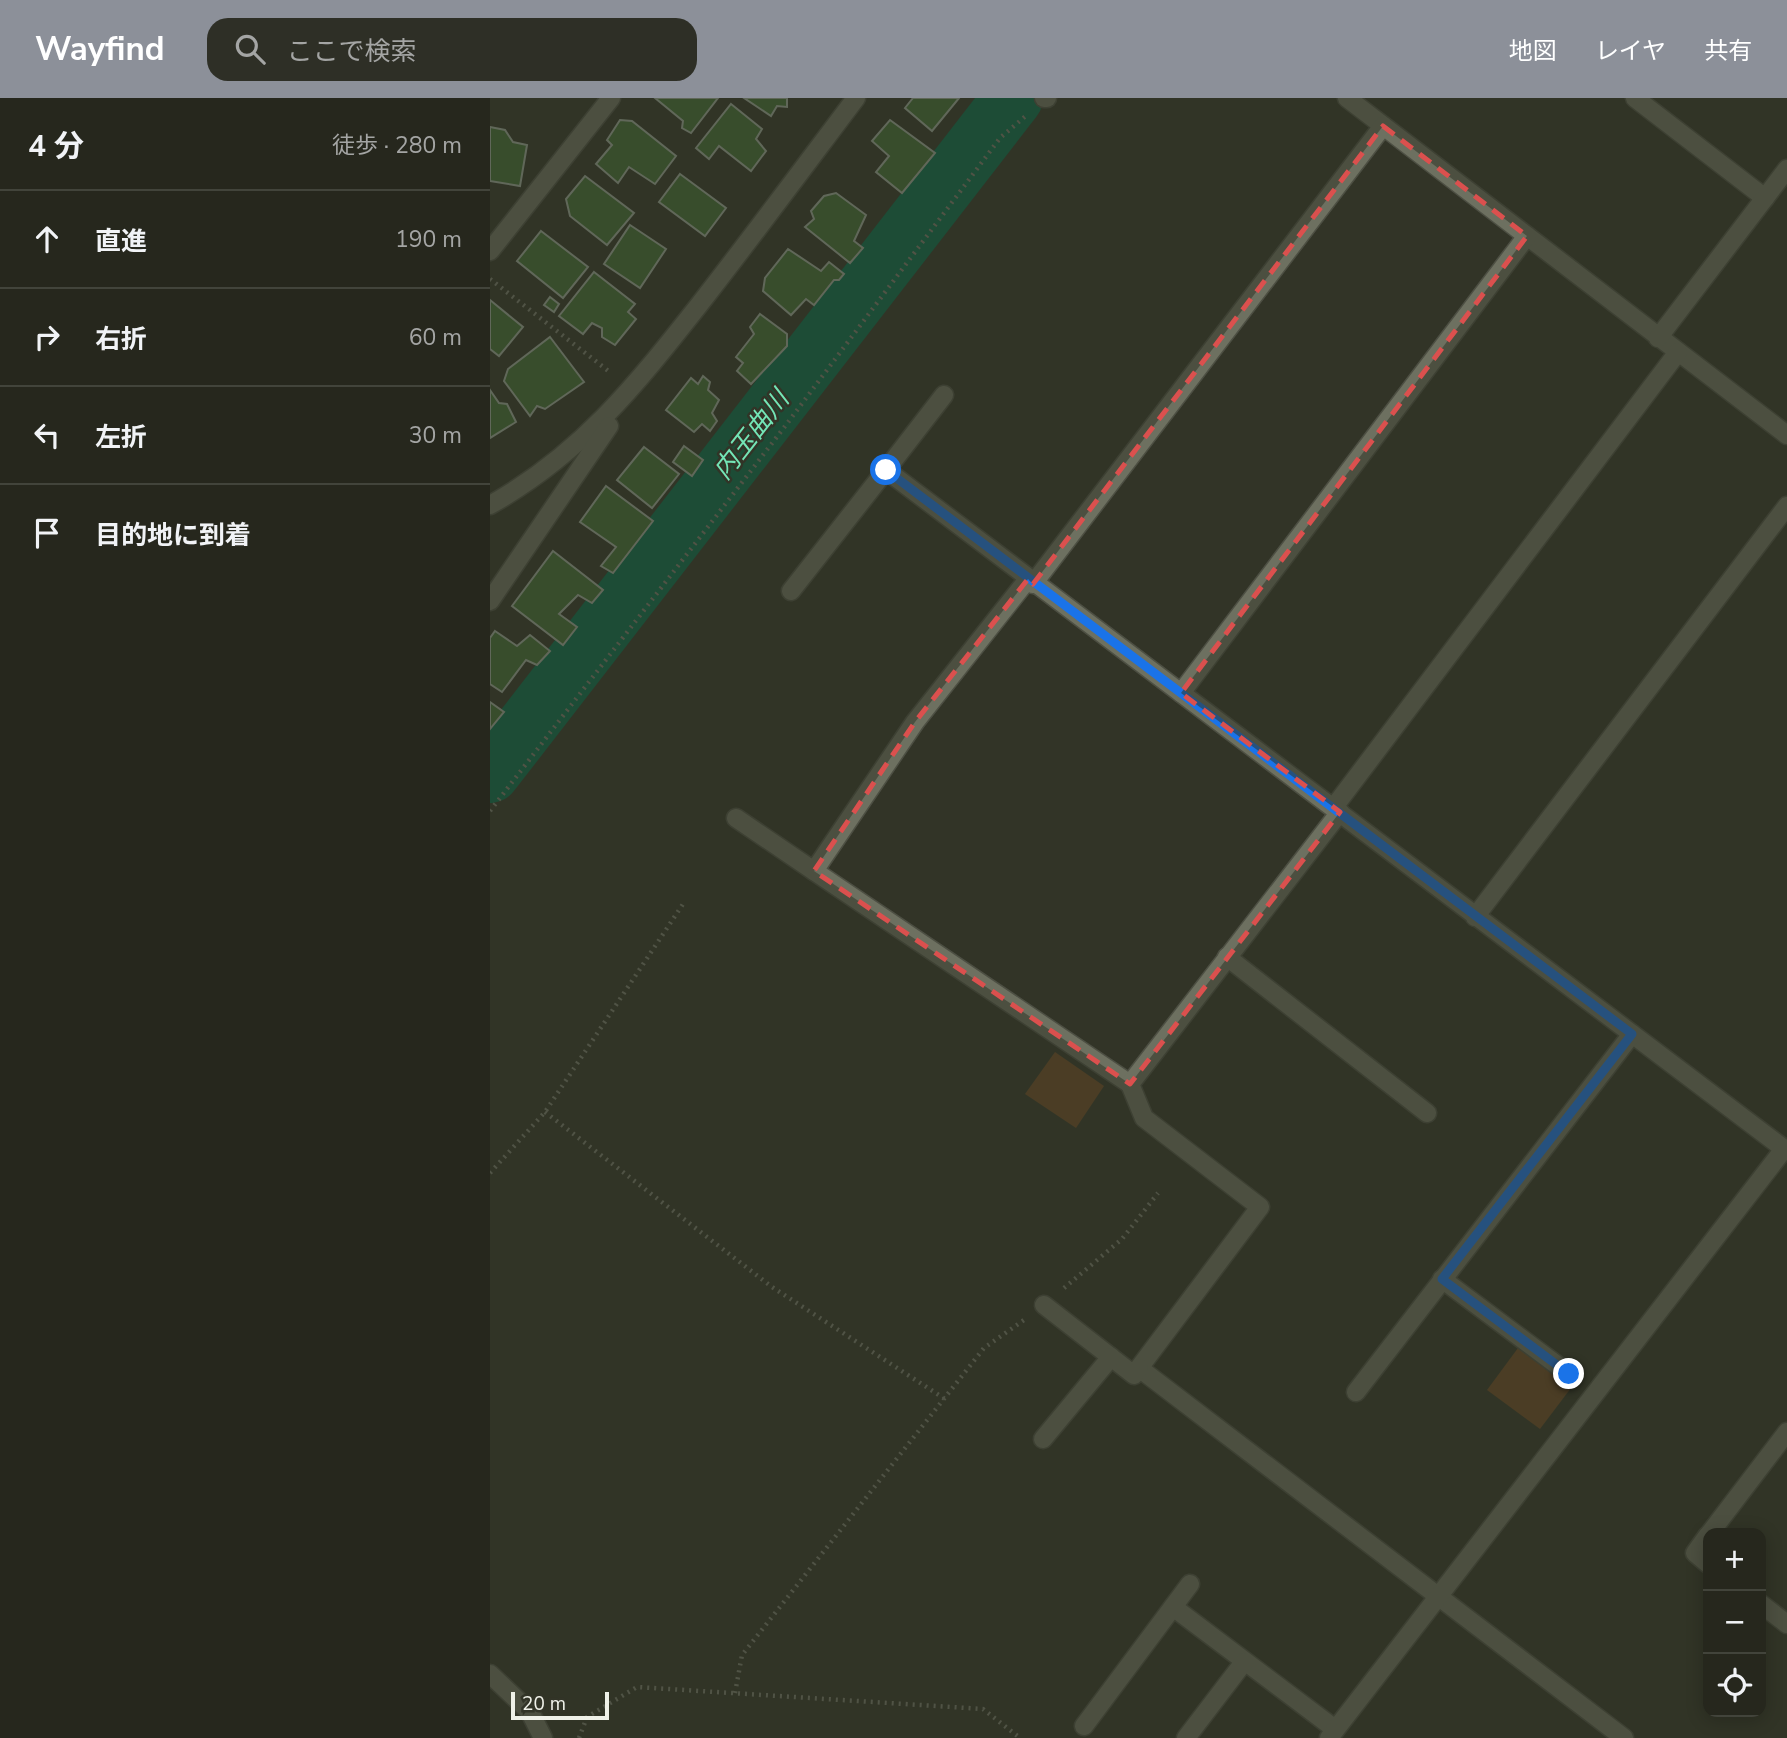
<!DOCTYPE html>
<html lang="ja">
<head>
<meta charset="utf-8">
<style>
  :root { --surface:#26271d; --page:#2e2f26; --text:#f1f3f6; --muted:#a4a5a4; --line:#42443b; --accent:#8c9099 }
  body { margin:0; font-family:"Nunito Sans","Noto Sans JP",sans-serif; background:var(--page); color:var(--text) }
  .controls { position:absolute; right:21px; bottom:21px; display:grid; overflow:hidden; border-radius:14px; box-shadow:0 4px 18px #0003 }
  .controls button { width:63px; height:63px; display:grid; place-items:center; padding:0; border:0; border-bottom:2px solid var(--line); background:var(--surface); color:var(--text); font:35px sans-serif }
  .scale { position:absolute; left:21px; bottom:18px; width:98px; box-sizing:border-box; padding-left:7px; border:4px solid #eff1e8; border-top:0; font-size:19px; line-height:24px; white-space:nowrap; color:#eff1e8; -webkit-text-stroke:5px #323427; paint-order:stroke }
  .stop { position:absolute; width:21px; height:21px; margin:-16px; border:5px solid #1a73e8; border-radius:50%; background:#fff }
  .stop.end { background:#1a73e8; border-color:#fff; box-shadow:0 2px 7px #0008 }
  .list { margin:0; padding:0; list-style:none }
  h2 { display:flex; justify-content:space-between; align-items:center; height:91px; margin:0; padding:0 28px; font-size:30px }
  h2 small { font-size:23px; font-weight:400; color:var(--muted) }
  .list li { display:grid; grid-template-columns:46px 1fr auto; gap:21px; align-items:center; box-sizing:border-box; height:98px; padding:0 28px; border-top:2px solid var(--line) }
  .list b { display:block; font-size:26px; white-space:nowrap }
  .list em { font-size:23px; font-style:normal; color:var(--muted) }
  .icon { flex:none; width:38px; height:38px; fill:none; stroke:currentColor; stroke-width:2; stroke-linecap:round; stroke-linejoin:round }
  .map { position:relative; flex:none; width:1297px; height:1640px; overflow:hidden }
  header { display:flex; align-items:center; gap:42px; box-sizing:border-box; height:98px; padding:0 35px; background:var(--accent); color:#fff }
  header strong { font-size:33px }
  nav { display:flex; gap:38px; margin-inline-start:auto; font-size:24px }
  .search { width:490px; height:63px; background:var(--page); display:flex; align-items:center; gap:18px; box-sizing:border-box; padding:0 24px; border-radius:21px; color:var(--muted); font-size:26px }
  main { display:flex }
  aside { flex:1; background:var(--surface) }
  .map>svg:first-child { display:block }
</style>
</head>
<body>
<header>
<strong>Wayfind</strong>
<div class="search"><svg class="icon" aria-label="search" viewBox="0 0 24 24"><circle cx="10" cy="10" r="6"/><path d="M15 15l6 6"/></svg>ここで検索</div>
<nav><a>地図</a><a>レイヤ</a><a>共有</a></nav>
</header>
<main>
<aside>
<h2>4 分<small>徒歩 · 280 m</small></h2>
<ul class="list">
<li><svg class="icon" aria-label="ahead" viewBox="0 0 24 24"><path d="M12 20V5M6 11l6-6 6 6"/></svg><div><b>直進</b></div><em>190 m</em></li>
<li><svg class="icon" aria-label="right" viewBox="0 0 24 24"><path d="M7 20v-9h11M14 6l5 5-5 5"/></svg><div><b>右折</b></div><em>60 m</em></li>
<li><svg class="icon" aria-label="left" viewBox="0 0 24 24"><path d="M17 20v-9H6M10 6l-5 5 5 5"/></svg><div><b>左折</b></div><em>30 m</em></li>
<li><svg class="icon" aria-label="arrive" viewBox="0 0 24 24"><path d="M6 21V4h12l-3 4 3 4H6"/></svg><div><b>目的地に到着</b></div></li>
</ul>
</aside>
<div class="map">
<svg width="1297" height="1640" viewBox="0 0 1297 1640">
  <rect width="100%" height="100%" fill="#323427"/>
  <!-- green -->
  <g fill="#6b4824">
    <path d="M565 954 614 988 586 1030 535 996Z"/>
    <path d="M1028 1250 1081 1290 1050 1331 997 1292Z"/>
  </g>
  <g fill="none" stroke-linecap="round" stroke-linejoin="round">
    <!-- river -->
    <path stroke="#05684a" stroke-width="60" d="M0 675 523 0"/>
  </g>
  <!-- building -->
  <g fill="#406b34" stroke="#9aa597" stroke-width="2">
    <path d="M165 0H228L201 35 192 30 193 23Z"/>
    <path d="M254 0H297V9L287 8 281 18Z"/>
    <path d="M469 0 442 33 415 10 423 0Z"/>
    <path d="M241 6 272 31 266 41 276 53 261 73 229 48 219 61 206 50Z"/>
    <path d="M130 22 142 23 186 58 165 86 139 69 128 85 106 66 122 47 117 42Z"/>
    <path d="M400 22 445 55 412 95 386 74 399 58 382 43Z"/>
    <path d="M0 29 15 32 23 44 37 47 30 88 0 83Z"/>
    <path d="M190 76 236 110 215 138 169 104Z"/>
    <path d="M95 78 144 115 117 147 80 118 76 101Z"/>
    <path d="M346 95 376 117 364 143 373 150 360 165 315 129 324 121 321 113 334 98Z"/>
    <path d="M140 127 176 151 150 190 114 166Z"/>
    <path d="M51 133 98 169 73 200 27 163Z"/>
    <path d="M298 151 331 173 339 164 354 176 349 182H344L324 207 316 201 301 217 273 193 275 180Z"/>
    <path d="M104 174 145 206 138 214 146 221 125 247 112 239V230L102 225 93 236 69 218Z"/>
    <path d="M60 199 69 206 64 214 54 207Z"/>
    <path d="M0 202 33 229 9 258 0 251Z"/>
    <path d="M270 216 297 236V248L261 286 247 273 253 265 246 259 264 236 260 229Z"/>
    <path d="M60 239 94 284 55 311 47 308 40 318 14 283 18 271Z"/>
    <path d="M213 278 220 284 218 292 229 302 222 315 227 323 220 333 212 326 204 334 176 312 201 280 208 286Z"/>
    <path d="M0 292 9 305 17 306 26 324 0 340Z"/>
    <path d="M194 348 213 362 202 378 183 364Z"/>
    <path d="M154 349 189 376 162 410 127 382Z"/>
    <path d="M116 388 163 423 123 475 111 468 126 449 90 424Z"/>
    <path d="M63 453 113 492 102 505 88 497 69 516 87 529 73 547 22 508Z"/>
    <path d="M5 533 27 548 40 537 60 553 47 567 36 562 12 594 0 586V540Z"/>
    <path d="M0 604 14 614 0 631Z"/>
  </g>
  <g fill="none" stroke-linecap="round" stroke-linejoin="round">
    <!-- minor casing -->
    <g stroke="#4d4f43" stroke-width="21">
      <g id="minor">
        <path d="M554 0H557"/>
        <path d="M857 0 1297 337"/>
        <path d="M1145 0 1275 100"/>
        <path d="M0 153 121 0"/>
        <path d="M1168 240 1297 71"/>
        <path d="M454 297 396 372 1297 1053"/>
        <path d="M0 407C91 356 145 288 209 207 262 139 314 69 366 0"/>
        <path d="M538 481 425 624 324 773 640 986"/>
        <path d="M543 486 893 28"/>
        <path d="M301 493 396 372"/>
        <path d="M0 503 119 328"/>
        <path d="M691 595 1037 138"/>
        <path d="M844 709 1188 254"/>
        <path d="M850 714 640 986 654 1020 770 1109 649 1270 1134 1640"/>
        <path d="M246 720 324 773"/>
        <path d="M985 819 1297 408"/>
        <path d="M737 859 937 1015"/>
        <path d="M952 1181 1079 1276"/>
        <path d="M554 1207 644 1277 649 1270"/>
        <path d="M866 1294 1142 936"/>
        <path d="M553 1341 621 1259"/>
        <path d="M1220 1435 1297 1334"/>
        <path d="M1218 1437 1205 1455 1218 1466"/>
        <path d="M1271 1506 1297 1526"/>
        <path d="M683 1509 845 1631"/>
        <path d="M0 1576 40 1614 53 1640"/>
        <path d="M594 1628 700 1486"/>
        <path d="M696 1640 754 1564"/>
        <path d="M839 1640 1294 1051"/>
      </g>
    </g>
    <!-- path -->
    <g stroke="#76786c" stroke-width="4.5" stroke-dasharray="2 5" stroke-linecap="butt">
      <path d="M0 181 121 275"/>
      <path d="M0 713 296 327 510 40 538 16"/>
      <path d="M55 1014 282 1189 455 1301"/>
      <path d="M0 1075 55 1014 195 803"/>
      <path d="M574 1190 632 1141 668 1095"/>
      <path d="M245 1595 252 1557 494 1250 534 1222"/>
      <path d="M89 1640 97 1619 147 1589 493 1611 530 1640"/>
    </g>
    <!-- minor -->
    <use href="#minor" stroke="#6d7060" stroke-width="18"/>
  </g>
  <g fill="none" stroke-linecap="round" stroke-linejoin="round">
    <!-- route -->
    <path stroke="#1a73e8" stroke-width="9" d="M396 372 1142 936 952 1181 1079 1276"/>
  </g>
  <!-- marked area -->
  <path d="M0 0H1297V1640H0ZM893 28 1037 138 691 595 850 714 640 986 324 773 425 624 538 481 543 486Z" fill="#323427" fill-opacity=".55" fill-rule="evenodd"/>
  <path fill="none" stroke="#db504e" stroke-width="5" stroke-dasharray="14 9" stroke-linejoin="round" d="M893 28 1037 138 691 595 850 714 640 986 324 773 425 624 538 481 543 486Z"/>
  <g text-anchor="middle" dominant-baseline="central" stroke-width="5" stroke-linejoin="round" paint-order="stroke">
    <!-- water labels -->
    <g font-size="26" font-style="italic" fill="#73e5b6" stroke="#323427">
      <text transform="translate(261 337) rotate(-52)">内玉曲川</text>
    </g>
  </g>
</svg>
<div class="controls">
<button>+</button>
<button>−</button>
<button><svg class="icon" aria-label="locate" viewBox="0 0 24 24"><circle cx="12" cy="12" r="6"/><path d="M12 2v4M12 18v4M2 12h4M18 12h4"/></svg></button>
</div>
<div class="scale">20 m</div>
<div class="stop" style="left:396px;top:372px"></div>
<div class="stop end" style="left:1079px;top:1276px"></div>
</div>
</main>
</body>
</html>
